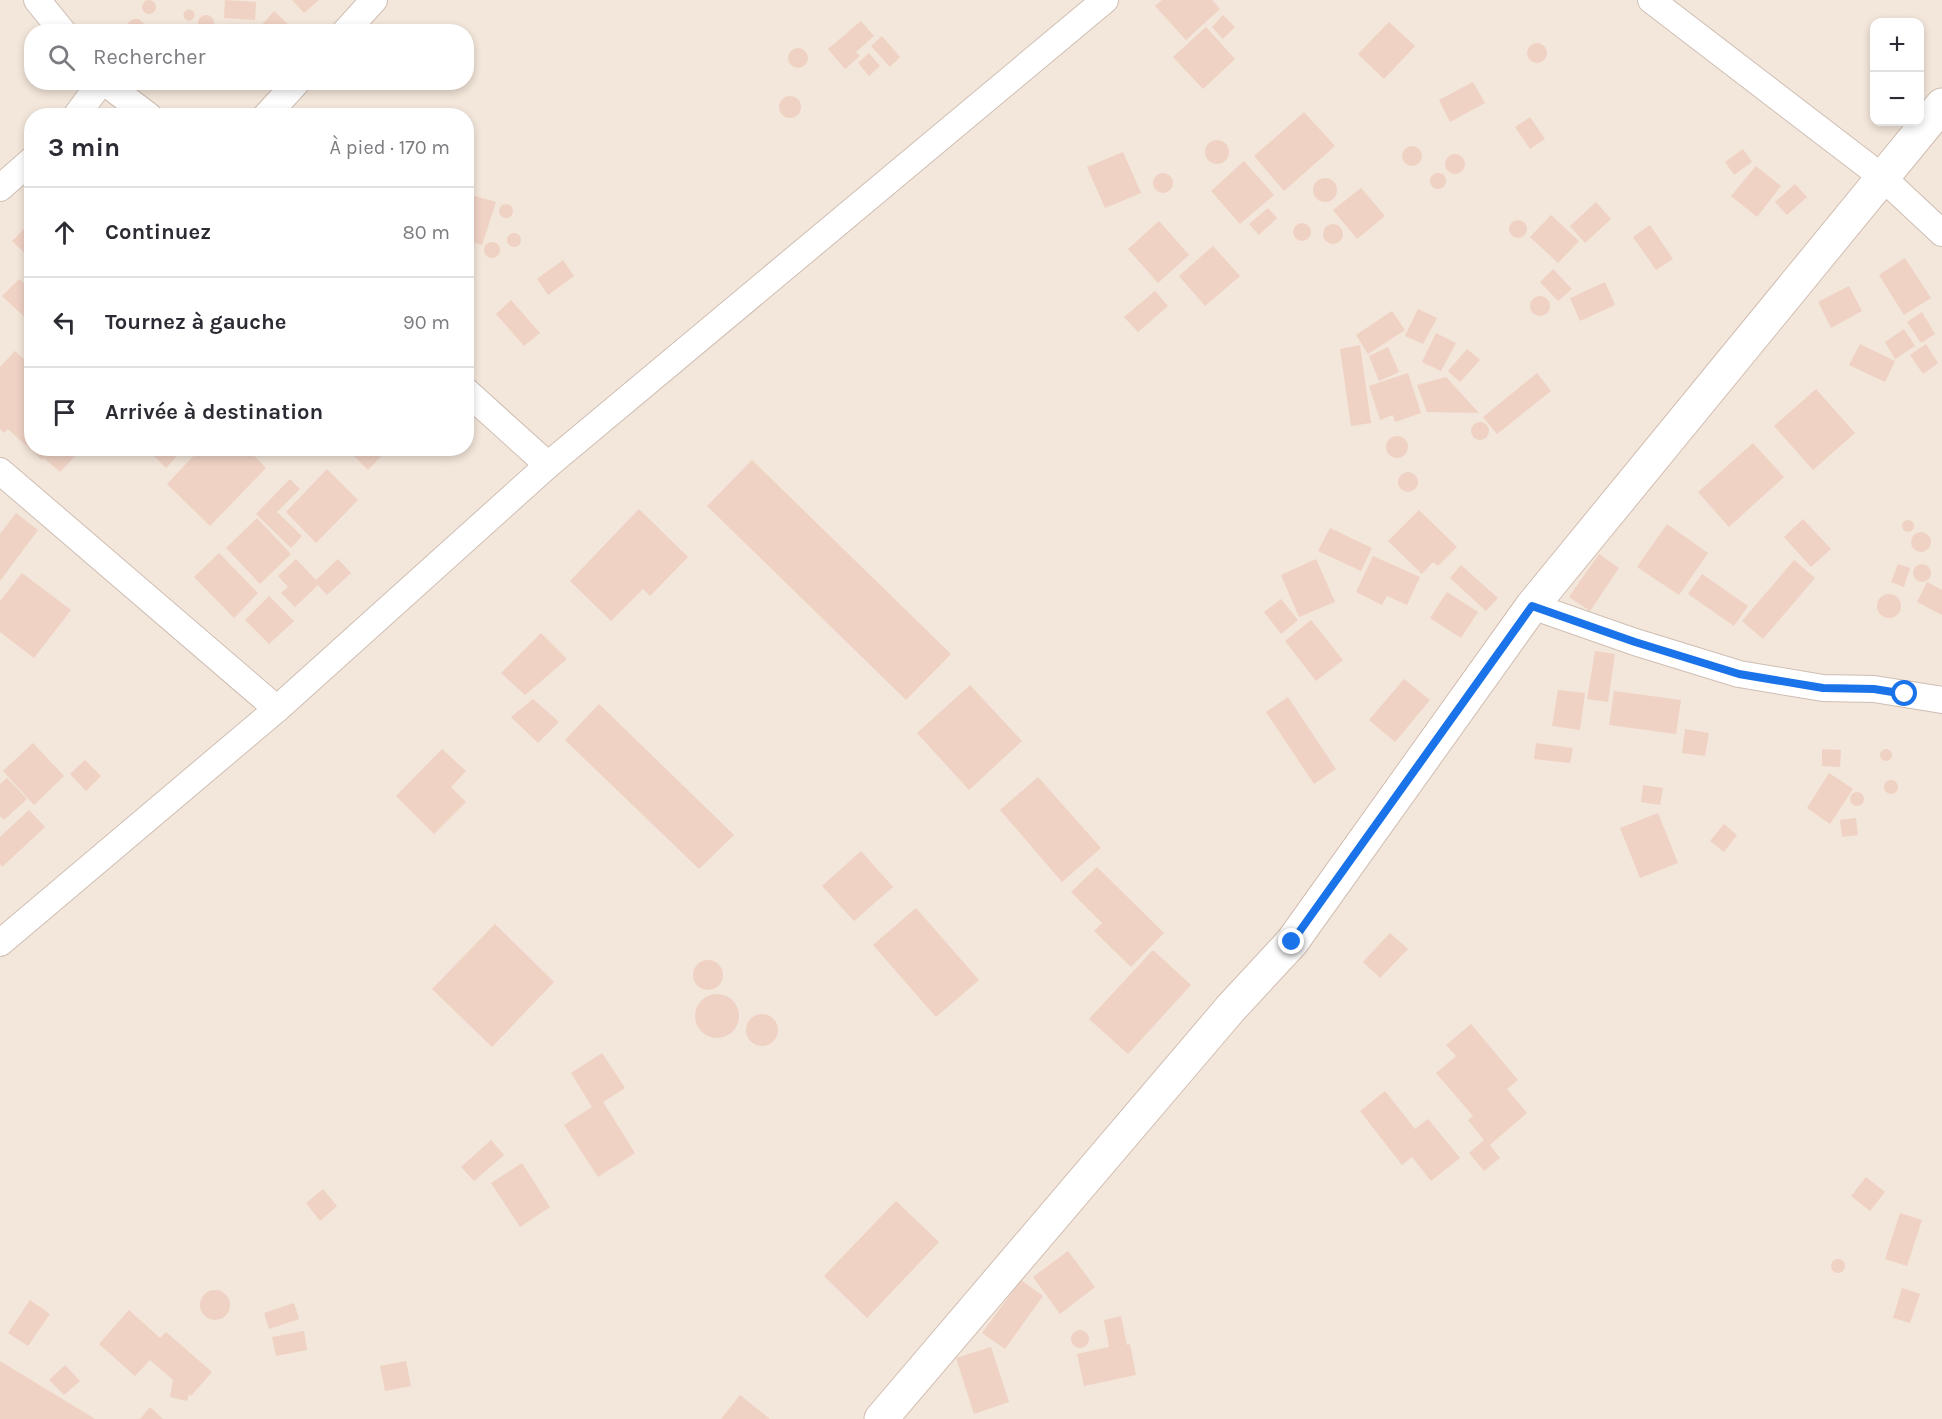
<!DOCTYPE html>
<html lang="fr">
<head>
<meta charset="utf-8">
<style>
  :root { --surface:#fff; --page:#f7f7f7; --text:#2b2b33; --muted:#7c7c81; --line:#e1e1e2 }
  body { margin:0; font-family:Karla,sans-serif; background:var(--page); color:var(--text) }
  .controls { position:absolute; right:18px; top:18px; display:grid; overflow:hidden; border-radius:12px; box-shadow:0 3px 9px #0003 }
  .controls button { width:54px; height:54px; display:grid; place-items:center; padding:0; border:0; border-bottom:2px solid var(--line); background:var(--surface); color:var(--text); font:30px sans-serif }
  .stop { position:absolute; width:18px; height:18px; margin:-14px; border:4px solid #1a73e8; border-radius:50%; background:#fff }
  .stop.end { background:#1a73e8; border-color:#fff; box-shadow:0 2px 6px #0008 }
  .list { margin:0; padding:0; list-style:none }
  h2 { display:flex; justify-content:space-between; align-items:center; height:78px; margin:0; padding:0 24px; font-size:26px }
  h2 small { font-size:20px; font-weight:400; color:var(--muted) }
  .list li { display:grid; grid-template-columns:39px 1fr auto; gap:18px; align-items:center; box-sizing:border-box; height:90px; padding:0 24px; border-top:2px solid var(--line) }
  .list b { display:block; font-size:22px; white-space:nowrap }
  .list em { font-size:20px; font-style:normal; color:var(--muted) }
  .icon { flex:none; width:33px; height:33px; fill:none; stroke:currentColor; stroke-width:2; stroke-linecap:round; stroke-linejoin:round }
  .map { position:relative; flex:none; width:1942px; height:1419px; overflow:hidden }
  .search { position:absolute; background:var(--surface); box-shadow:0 3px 9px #0003; left:24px; top:24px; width:450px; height:66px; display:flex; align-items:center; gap:15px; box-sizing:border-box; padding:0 21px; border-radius:24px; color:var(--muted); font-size:22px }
  .panel { position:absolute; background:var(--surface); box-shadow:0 3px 9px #0003; left:24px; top:108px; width:450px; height:348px; border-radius:24px }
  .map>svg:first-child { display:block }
</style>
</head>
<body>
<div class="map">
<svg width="1942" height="1419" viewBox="0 0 1942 1419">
  <rect width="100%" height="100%" fill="#fbf4eb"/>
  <!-- residential -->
  <path fill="#f3e6da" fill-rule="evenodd" d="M0 0H1942V1419H0ZM1874 22H1920V122H1874ZM32 32H466V82H32ZM32 116H466V448H32Z"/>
  <!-- building -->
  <g fill="#efd2c4">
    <path d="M225 0 256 2 255 20 224 18Z"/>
    <path d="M292 0H319L304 13Z"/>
    <path d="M1162 0H1212L1220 9 1186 40 1155 6Z"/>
    <circle cx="149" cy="7" r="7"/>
    <circle cx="189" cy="15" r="5.5"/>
    <path d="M274 11 289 25 283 32H264L260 27Z"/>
    <path d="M1223 15 1235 27 1223 39 1212 27Z"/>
    <circle cx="206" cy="23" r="8"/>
    <path d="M133 19H139L144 24 142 32H129L128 30V23Z"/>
    <path d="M861 21 874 36 856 52 860 56 845 69 828 49Z"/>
    <path d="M1389 22 1415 46 1384 79 1358 54Z"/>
    <path d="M1206 27 1235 59 1203 89 1173 57Z"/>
    <path d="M882 36 900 57 890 67 871 46Z"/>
    <circle cx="1537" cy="53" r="10"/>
    <circle cx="798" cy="58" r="10"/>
    <path d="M869 53 880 66 869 76 858 63Z"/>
    <path d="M1473 82 1485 103 1450 122 1439 100Z"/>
    <circle cx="790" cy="107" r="11"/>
    <path d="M1304 112 1335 146 1284 191 1254 156Z"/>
    <path d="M1530 117 1545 139 1530 149 1515 127Z"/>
    <circle cx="1217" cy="152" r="12"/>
    <circle cx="1412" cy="156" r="10"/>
    <path d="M1743 149 1752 162 1734 175 1725 162Z"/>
    <path d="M1123 152 1141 193 1105 208 1087 167Z"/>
    <circle cx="1455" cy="164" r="10"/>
    <path d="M1244 161 1274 195 1240 224 1211 191Z"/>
    <path d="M1756 166 1781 186 1757 217 1731 196Z"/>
    <circle cx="1163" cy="183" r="10"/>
    <circle cx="1438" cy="181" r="8"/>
    <circle cx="1325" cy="190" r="12"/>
    <path d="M1795 184 1807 197 1787 215 1775 202Z"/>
    <path d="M1361 188 1385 216 1357 239 1333 210Z"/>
    <path d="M471 195 496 202 482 245 466 240V209Z"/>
    <path d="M1596 202 1611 219 1585 243 1570 226Z"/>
    <circle cx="506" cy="211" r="7"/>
    <path d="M1268 208 1277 218 1259 235 1249 224Z"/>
    <path d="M1551 215 1579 241 1558 263 1530 237Z"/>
    <circle cx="1518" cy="229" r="9"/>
    <path d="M32 221V260L12 241Z"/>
    <path d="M1159 221 1189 255 1158 283 1128 249Z"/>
    <circle cx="1302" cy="232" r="9"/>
    <circle cx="1333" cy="234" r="10"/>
    <path d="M1650 225 1673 259 1656 270 1633 237Z"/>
    <circle cx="514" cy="240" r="7"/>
    <circle cx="492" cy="250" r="8"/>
    <path d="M1213 246 1240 276 1205 306 1179 276Z"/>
    <path d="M1905 258 1931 298 1904 315 1879 275Z"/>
    <path d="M563 260 574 276 548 295 537 279Z"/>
    <path d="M1553 269 1572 289 1558 301 1540 282Z"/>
    <path d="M19 279 32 291V324L2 296Z"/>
    <path d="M1605 282 1615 305 1580 321 1570 298Z"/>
    <path d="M1849 286 1862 311 1831 328 1818 302Z"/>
    <path d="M1155 291 1168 306 1138 332 1124 317Z"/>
    <circle cx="1540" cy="306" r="10"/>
    <path d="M511 300 540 333 524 346 496 314Z"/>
    <path d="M1418 309 1437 318 1423 344 1405 336Z"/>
    <path d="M1392 311 1405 330 1368 354 1356 335Z"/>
    <path d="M1922 312 1935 334 1921 343 1907 322Z"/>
    <path d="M1904 329 1915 346 1895 359 1885 342Z"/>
    <path d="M1436 333 1456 343 1441 371 1422 362Z"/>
    <path d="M1860 344 1895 361 1885 382 1849 365Z"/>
    <path d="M1926 344 1938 363 1923 374 1910 355Z"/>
    <path d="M1360 345 1371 423 1351 426 1340 349Z"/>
    <path d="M1388 347 1399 372 1379 381 1369 356Z"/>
    <path d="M1467 349 1480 360 1460 382 1448 371Z"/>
    <path d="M15 351 32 367V448H69L76 455 60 472 44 458 42 460 8 429 4 433 0 429V367Z"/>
    <path d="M1408 373 1421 413 1395 422 1393 415 1380 420 1369 386Z"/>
    <path d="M1537 373 1551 391 1497 434 1483 417Z"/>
    <path d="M1446 377 1479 413 1427 412 1417 385Z"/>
    <path d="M1816 389 1855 433 1813 470 1774 426Z"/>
    <circle cx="1480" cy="431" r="9"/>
    <circle cx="1397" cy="447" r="11"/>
    <path d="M1753 443 1784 477 1729 527 1698 492Z"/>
    <path d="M146 448H184L166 468Z"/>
    <path d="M201 448H247L266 468 210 526 167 484Z"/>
    <path d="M346 448H389L368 470Z"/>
    <path d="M752 460 951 654 906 700 707 506Z"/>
    <path d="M327 469 358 500 316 543 286 512Z"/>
    <circle cx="1408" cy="482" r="10"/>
    <path d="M290 479 300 489 277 512 302 536 291 548 256 514Z"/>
    <path d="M639 509 688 557 650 596 643 589 611 621 570 581Z"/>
    <path d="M1419 510 1457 547 1438 566 1433 562 1422 574 1388 541Z"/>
    <path d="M16 513 38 530 0 581V534Z"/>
    <path d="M257 518 291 554 260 584 226 548Z"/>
    <path d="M1803 519 1831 549 1811 567 1784 537Z"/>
    <circle cx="1908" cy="526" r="6"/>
    <path d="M1667 524 1708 553 1679 595 1637 567Z"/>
    <path d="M1330 528 1372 548 1361 571 1318 551Z"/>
    <circle cx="1921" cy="542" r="10"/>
    <path d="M219 553 258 593 234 618 194 577Z"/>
    <path d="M1599 554 1619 568 1590 611 1569 597Z"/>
    <path d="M1373 556 1420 577 1407 605 1387 596 1382 605 1356 592Z"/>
    <path d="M296 559 316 580 338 559 351 573 327 595 318 585 295 607 281 593 288 587 278 576Z"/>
    <path d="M1316 559 1335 602 1299 617 1281 575Z"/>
    <path d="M1794 560 1815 578 1763 639 1742 621Z"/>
    <path d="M1898 564 1910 568 1904 587 1891 582Z"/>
    <circle cx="1922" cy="573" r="9"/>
    <path d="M1461 565 1498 598 1486 611 1450 578Z"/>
    <path d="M22 573 71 610 34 658 0 632V601Z"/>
    <path d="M1702 574 1748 606 1734 626 1688 594Z"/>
    <path d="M1927 582 1942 590V615L1917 602Z"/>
    <path d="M1447 592 1478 612 1461 638 1430 618Z"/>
    <circle cx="1889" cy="606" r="12"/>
    <path d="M269 596 294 621 269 644 245 620Z"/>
    <path d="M1281 599 1298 620 1281 634 1264 612Z"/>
    <path d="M1311 620 1343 660 1316 681 1285 641Z"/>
    <path d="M541 633 567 659 525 695 501 673Z"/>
    <path d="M1595 651 1615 654 1608 702 1587 699Z"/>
    <path d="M1404 679 1430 700 1395 742 1369 720Z"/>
    <path d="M970 685 1022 741 969 790 917 733Z"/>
    <path d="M1558 690 1585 693 1580 730 1552 726Z"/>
    <path d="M1614 691 1681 700 1676 734 1609 725Z"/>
    <path d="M1288 697 1336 769 1314 784 1266 712Z"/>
    <path d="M533 699 559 722 538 743 511 717Z"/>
    <path d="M599 704 734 835 699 869 565 740Z"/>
    <path d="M1685 729 1709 733 1705 756 1682 753Z"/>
    <path d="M33 743 64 776 34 805 3 771Z"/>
    <path d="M1536 743 1573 748 1570 763 1534 759Z"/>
    <circle cx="1886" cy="755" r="6"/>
    <path d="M442 749 466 771 451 787 466 802 434 834 396 796Z"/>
    <path d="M1822 749 1841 750 1840 767 1822 766Z"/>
    <path d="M85 760 101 776 86 791 70 774Z"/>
    <path d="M1829 773 1853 789 1830 824 1807 808Z"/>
    <path d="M1038 777 1101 848 1062 882 1000 810Z"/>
    <path d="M7 778 27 799 4 820 0 816V784Z"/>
    <circle cx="1891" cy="787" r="7"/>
    <path d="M1643 785 1663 788 1660 805 1641 802Z"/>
    <circle cx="1857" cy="799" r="7"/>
    <path d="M29 810 45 827 2 867 0 864V837Z"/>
    <path d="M1658 813 1678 863 1640 878 1620 828Z"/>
    <path d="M1856 818 1858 835 1842 837 1840 820Z"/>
    <path d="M1724 824 1737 835 1724 852 1710 841Z"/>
    <path d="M861 851 893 887 854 921 822 886Z"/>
    <path d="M1097 867 1164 933 1131 967 1094 931 1102 923 1071 892Z"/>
    <path d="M916 908 979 980 936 1017 873 945Z"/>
    <path d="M495 924 554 982 492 1047 432 989Z"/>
    <path d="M1390 933 1408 949 1380 978 1363 962Z"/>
    <path d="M1153 950 1191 985 1128 1054 1089 1019Z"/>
    <circle cx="708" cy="975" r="15"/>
    <circle cx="717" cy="1016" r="22"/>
    <circle cx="762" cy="1030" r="16"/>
    <path d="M1471 1024 1518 1080 1507 1089 1527 1113 1490 1145 1500 1158 1484 1171 1469 1153 1484 1140 1468 1120 1473 1116 1436 1073 1456 1056 1446 1045Z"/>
    <path d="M602 1053 625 1088 603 1102 635 1153 598 1177 564 1125 592 1107 571 1073Z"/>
    <path d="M1385 1091 1415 1129 1428 1119 1460 1158 1431 1181 1412 1157 1402 1165 1360 1111Z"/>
    <path d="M491 1140 504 1155 474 1181 461 1167Z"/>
    <path d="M522 1163 550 1207 520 1227 491 1183Z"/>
    <path d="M1866 1177 1885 1192 1870 1211 1851 1196Z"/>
    <path d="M323 1189 337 1206 320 1221 306 1203Z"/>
    <path d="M896 1201 939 1242 867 1318 824 1276Z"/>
    <path d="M1900 1213 1922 1220 1907 1266 1885 1259Z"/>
    <path d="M1068 1251 1095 1287 1060 1314 1033 1277Z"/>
    <circle cx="1838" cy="1266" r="7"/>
    <path d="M1021 1280 1043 1296 1005 1349 982 1333Z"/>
    <path d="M1902 1288 1920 1294 1910 1323 1893 1318Z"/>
    <circle cx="215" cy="1305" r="15"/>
    <path d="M30 1300 50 1314 28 1346 8 1333Z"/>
    <path d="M294 1303 299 1319 269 1329 264 1313Z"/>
    <path d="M129 1310 160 1338 166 1332 212 1372 191 1396 189 1394 187 1401 170 1397 173 1380 150 1360 135 1376 99 1344Z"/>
    <path d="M1121 1316 1127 1345 1130 1344 1136 1375 1084 1386 1077 1354 1109 1347 1104 1320Z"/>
    <circle cx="1080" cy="1339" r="9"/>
    <path d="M304 1331 307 1350 276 1356 272 1337Z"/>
    <path d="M991 1347 1009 1402 974 1414 956 1358Z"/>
    <path d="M0 1361 95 1419H0Z"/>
    <path d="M406 1361 411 1386 385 1391 380 1366Z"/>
    <path d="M65 1365 80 1381 64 1395 49 1380Z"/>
    <path d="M740 1395 770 1419H721Z"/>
    <path d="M150 1407 163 1419H140Z"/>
  </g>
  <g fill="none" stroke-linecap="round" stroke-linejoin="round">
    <!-- minor casing -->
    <g stroke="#cfbeb3" stroke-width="28">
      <g id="minor">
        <path d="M37 0 63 32"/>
        <path d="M1651 0 1882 177 1942 233"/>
        <path d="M345 32 374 0"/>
        <path d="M104 82 149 116"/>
        <path d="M76 116 101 82"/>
        <path d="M266 116 297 82"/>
        <path d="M0 188 32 160"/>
        <path d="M466 391 548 465"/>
        <path d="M0 471 277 709"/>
        <path d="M1532 606 1635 642 1739 674 1823 688 1874 689 1942 700"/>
        <path d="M0 943 277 709 548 465 1105 0"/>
      </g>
    </g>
    <!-- secondary casing -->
    <g stroke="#d2bdb1" stroke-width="35">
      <path id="secondary" d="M881 1419 1230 1009 1292 942 1532 606 1942 105"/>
    </g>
    <!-- minor -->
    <use href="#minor" stroke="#fff" stroke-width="26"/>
    <!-- secondary -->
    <use href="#secondary" stroke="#fff" stroke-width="33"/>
  </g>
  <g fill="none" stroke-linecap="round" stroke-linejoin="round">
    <!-- route -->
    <path stroke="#1a73e8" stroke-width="8" d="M1292 942 1532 606 1635 642 1739 674 1823 688 1874 689 1905 694"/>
  </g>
</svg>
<div class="controls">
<button>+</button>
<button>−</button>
</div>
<div class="stop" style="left:1905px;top:694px"></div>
<div class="stop end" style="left:1292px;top:942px"></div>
<div class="search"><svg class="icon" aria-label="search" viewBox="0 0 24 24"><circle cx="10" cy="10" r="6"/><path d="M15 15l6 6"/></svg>Rechercher</div>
<section class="panel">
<h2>3 min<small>À pied · 170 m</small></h2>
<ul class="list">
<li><svg class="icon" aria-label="ahead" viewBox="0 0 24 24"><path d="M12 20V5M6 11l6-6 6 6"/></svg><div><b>Continuez</b></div><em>80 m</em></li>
<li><svg class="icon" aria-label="left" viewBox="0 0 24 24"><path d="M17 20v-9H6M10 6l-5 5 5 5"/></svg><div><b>Tournez à gauche</b></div><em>90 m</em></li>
<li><svg class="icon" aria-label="arrive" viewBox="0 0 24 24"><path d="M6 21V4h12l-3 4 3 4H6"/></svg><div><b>Arrivée à destination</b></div></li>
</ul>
</section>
</div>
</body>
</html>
